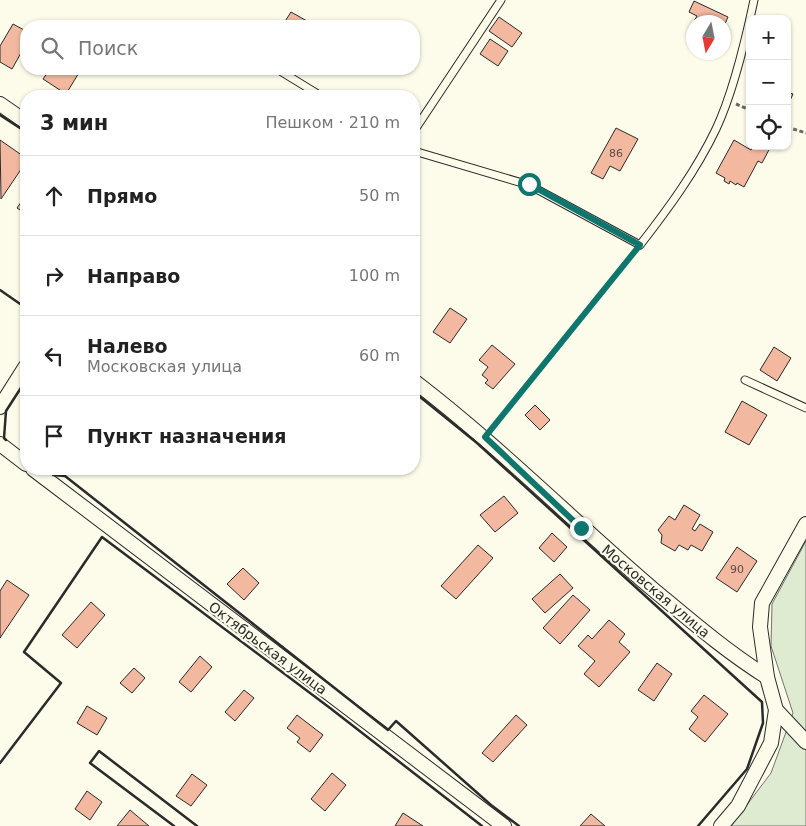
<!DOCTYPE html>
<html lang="ru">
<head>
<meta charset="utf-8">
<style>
  :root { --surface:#fff; --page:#f6f6f6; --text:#222; --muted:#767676; --line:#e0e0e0 }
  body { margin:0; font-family:"DejaVu Sans",sans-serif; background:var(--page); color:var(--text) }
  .controls { position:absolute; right:15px; top:15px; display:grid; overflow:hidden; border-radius:10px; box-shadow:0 1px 4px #0004 }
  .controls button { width:45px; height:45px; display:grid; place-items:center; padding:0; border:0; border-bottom:1px solid var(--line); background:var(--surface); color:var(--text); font:25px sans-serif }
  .compass { position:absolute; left:686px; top:15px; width:45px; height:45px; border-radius:50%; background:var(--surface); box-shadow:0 1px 4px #0004; rotate:190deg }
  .stop { position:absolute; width:15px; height:15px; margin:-11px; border:4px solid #0f766e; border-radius:50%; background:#fff }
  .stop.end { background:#0f766e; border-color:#fff; box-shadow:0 1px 5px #0008 }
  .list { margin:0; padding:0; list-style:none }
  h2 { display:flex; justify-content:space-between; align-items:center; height:65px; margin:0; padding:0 20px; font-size:21px }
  h2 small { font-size:16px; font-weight:400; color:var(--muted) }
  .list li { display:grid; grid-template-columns:32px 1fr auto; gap:15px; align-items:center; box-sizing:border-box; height:80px; padding:0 20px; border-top:1px solid var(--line) }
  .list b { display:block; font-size:19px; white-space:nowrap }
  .list p { margin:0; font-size:16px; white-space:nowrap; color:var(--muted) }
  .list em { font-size:16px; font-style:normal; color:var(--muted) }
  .icon { flex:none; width:28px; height:28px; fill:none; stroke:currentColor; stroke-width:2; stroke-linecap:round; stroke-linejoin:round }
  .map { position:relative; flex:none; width:806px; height:826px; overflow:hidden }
  .search { position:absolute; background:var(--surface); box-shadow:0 1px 4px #0004; left:20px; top:20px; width:400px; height:55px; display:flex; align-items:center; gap:12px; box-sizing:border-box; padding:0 18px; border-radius:20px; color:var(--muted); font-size:19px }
  .panel { position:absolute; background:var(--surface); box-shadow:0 1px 4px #0004; left:20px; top:90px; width:400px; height:385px; border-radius:20px }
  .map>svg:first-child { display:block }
</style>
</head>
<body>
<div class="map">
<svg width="806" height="826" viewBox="0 0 806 826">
  <rect width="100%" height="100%" fill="#fdfbea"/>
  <!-- green -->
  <path fill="#deebd1" stroke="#74746e" d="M806 541V826H731L771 773 793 713 771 646 772 604Z"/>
  <!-- building -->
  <g fill="#f2b8a0" stroke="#2b2b2b">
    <path d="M694 1 728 17 724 26V22H694L692 25 697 16 689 12Z"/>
    <path d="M291 12 307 21 303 26H282Z"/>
    <path d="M499 17 522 33 512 47 489 31Z"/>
    <path d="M13 24 26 31V44L12 69 0 62V46Z"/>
    <path d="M490 39 508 51 498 66 480 54Z"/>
    <path d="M50 69H76L80 71 66 94 43 79Z"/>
    <path d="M787 92 793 94 787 107Z"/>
    <path d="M616 128 638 139 620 171 610 166 603 179 591 173Z"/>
    <path d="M0 140 26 158V162L1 199Z"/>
    <path d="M734 140 751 150 753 146H771L762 163 758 161 744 187 737 183 736 185 730 181 729 184 724 181 725 178 716 173Z"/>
    <path d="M26 195V214L17 208Z"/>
    <path d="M450 308 467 319 450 343 433 332Z"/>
    <path d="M492 345 515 364 493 389 485 383 488 380 482 375 488 367 479 360Z"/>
    <path d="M774 347 791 358 777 381 760 370Z"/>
    <path d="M742 401 767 415 749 445 725 432Z"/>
    <path d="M535 405 550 420 540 430 525 415Z"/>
    <path d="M26 424V435L21 432Z"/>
    <path d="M504 496 518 513 495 532 480 515Z"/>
    <path d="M684 505 700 515 692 529 695 531 700 524 713 532 702 551 691 545 688 550 679 545 675 551 661 543 662 535 658 530 669 516 675 520Z"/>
    <path d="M552 533 567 547 554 562 539 548Z"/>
    <path d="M478 545 493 558 456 599 441 586Z"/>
    <path d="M737 547 757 561 737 592 716 578Z"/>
    <path d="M243 568 259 583 244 600 227 584Z"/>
    <path d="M560 574 573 588 545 613 532 599Z"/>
    <path d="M7 580 29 595 0 638V591Z"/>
    <path d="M573 595 590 610 560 644 543 628Z"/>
    <path d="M91 602 105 615 77 648 62 635Z"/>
    <path d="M609 620 625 634 619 642 630 652 599 687 584 674 595 661 578 646 588 635 592 639Z"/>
    <path d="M200 656 212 667 191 692 179 682Z"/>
    <path d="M657 663 672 674 654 701 638 690Z"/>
    <path d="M134 668 145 678 132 693 120 683Z"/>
    <path d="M244 690 254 698 235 721 225 712Z"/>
    <path d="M704 695 728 714 705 742 689 729 698 717 691 711Z"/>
    <path d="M87 706 107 718 97 735 77 723Z"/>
    <path d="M297 715 323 735 310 752 297 742 300 738 287 728Z"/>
    <path d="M516 715 527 725 493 762 482 753Z"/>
    <path d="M332 773 346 785 325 811 311 799Z"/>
    <path d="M192 774 207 785 191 806 176 796Z"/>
    <path d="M87 791 102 802 90 820 75 809Z"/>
    <path d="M130 810 149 826H117Z"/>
    <path d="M403 813 423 826H395Z"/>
    <path d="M591 814 605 826H580Z"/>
  </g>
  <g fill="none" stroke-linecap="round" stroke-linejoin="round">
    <!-- service casing -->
    <g stroke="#2b2b2b" stroke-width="9">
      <g id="service">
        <path d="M277 69 321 96"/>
        <path d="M414 131 501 0"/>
        <path d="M414 151 529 185 640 245C668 209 696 171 716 129 732 95 746 38 754 0"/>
        <path d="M745 380 806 408"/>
      </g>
    </g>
    <!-- minor casing -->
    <g stroke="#2b2b2b" stroke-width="16">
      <g id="minor">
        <path d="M0 104 26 122"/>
        <path d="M414 381C499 446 574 522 655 591 691 621 727 652 767 677"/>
        <path d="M0 407 26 366"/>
        <path d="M0 444 26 464"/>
        <path d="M33 469 504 826"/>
        <path d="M776 710 806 742"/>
        <path d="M721 826 738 806 771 743 776 710 767 677 760 627 762 603 806 524"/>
      </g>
    </g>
    <!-- path -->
    <g stroke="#6a6964" stroke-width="3" stroke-dasharray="4 2.5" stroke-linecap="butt">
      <path d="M736 104 750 110"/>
      <path d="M787 127 806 133"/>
      <path d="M493 427 633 253"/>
    </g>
    <!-- service -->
    <use href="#service" stroke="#fdfbea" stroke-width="7"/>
    <!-- minor -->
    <use href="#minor" stroke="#fdfbea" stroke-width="14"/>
    <!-- wall -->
    <g stroke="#2b2b2b" stroke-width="2.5">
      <path d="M0 115 26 132"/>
      <path d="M0 290 26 308"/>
      <path d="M414 392 477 443 762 702 763 723 747 769 698 826"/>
      <path d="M6 440 4 438 6 411 26 380"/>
      <path d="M53 475 65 476 388 730 396 721 491 805 519 826"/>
      <path d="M0 763 61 683 24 652 102 537 330 708 482 826"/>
      <path d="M174 826 90 763 99 751 197 826"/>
    </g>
  </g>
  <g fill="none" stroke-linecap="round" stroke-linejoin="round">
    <!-- route -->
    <path stroke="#0f766e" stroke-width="6" d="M529 184 640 245 485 437 581 528"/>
  </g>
  <g text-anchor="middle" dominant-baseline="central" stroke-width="4" stroke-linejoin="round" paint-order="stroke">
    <!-- number labels -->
    <g font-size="11" fill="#5d4e48">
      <text x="616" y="153">86</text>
      <text x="737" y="569">90</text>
    </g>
    <!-- street labels -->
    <g font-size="14" fill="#2b2b2b" stroke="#fdfbea">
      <text transform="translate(656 591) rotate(40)">Московская улица</text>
      <text transform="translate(268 648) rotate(37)">Октябрьская улица</text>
    </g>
  </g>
</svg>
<div class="controls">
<button>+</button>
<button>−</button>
<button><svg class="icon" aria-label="locate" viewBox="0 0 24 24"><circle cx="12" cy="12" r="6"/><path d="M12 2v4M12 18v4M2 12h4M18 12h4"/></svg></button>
</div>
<svg class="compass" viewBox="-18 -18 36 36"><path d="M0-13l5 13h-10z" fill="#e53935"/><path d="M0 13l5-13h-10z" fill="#767676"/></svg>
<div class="stop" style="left:529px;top:184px"></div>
<div class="stop end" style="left:581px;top:528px"></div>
<div class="search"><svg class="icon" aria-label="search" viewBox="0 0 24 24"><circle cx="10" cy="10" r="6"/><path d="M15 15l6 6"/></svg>Поиск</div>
<section class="panel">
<h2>3 мин<small>Пешком · 210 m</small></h2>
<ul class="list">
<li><svg class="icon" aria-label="ahead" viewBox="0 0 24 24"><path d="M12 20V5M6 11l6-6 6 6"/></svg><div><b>Прямо</b></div><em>50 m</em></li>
<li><svg class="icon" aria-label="right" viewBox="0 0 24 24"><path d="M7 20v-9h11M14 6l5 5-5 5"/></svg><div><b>Направо</b></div><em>100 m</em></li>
<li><svg class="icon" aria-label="left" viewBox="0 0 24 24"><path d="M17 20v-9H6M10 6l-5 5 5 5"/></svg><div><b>Налево</b><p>Московская улица</p></div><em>60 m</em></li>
<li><svg class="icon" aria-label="arrive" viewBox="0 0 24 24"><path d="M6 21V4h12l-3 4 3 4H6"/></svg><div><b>Пункт назначения</b></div></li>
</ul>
</section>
</div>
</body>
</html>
